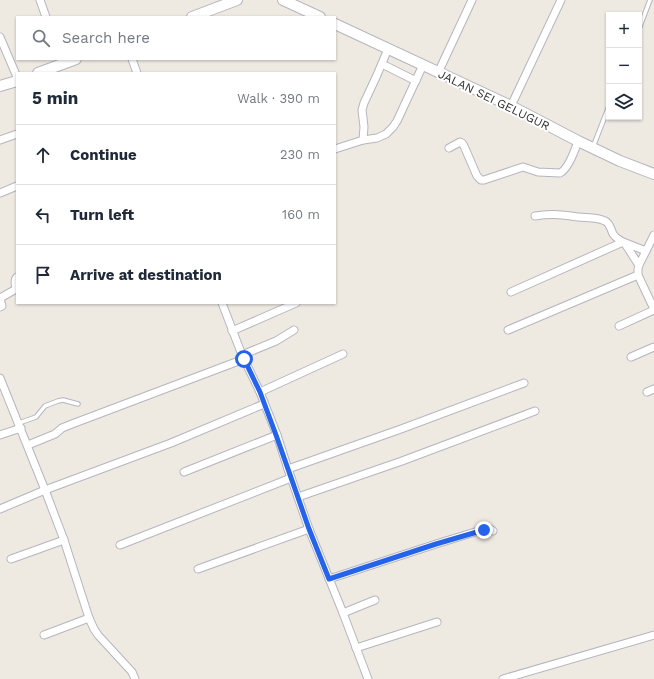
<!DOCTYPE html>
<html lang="en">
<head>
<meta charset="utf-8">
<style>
  :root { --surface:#fff; --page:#f2f2f3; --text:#1f2937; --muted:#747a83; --line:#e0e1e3 }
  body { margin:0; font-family:"Work Sans",sans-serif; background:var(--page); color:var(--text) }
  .controls { position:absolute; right:12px; top:12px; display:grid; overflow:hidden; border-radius:0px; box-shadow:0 1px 3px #0004 }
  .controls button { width:36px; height:36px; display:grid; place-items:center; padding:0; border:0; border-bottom:1px solid var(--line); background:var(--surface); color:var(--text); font:20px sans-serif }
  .stop { position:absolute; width:12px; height:12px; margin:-9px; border:3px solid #2563eb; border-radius:50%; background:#fff }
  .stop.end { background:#2563eb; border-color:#fff; box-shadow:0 1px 4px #0008 }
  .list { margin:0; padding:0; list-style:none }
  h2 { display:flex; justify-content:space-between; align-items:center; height:52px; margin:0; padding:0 16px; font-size:17px }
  h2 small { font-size:13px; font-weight:400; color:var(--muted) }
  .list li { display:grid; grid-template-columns:26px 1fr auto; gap:12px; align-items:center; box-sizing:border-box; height:60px; padding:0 16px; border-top:1px solid var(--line) }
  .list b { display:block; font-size:15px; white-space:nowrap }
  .list em { font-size:13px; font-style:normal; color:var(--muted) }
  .icon { flex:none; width:22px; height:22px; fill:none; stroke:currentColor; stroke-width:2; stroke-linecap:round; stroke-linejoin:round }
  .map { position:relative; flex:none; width:654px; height:679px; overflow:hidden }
  .search { position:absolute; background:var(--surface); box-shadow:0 1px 3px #0004; left:16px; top:16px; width:320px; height:44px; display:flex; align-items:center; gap:10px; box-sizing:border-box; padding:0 14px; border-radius:0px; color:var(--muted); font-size:15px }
  .panel { position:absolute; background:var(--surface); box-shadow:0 1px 3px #0004; left:16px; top:72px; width:320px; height:232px; border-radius:0px }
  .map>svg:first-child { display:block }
</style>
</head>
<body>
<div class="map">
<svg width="654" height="679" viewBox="0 0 654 679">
  <rect width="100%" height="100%" fill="#eeeae2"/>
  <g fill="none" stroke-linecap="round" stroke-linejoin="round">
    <!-- service casing -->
    <g stroke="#b5b5c0" stroke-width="5.5">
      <g id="service">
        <path d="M639 29 650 0"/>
        <path d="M593 147 609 106"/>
        <path d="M19 423 36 417 45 406 58 401 63 400 78 404"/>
      </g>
    </g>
    <!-- minor casing -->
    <g stroke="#b5b5c0" stroke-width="9">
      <g id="minor">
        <path d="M40 0 46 17"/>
        <path d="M0 37 17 77"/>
        <path d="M132 59 137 73"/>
        <path d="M382 64 416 81"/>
        <path d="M438 73 472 0"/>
        <path d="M511 106 561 0"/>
        <path d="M0 140 17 134"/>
        <path d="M363 140 364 127 362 110 364 103 377 75 388 49"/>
        <path d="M449 148 460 142 462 143 464 146 477 176 481 180H484L523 167 538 172 560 173C568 169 575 150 578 141"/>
        <path d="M335 149 363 140 377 138 386 134 393 127 397 121 423 65"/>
        <path d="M0 193 17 186"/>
        <path d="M535 216C552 213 562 215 578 217 587 218 597 217 605 221 610 223 611 230 613 234 616 239 621 240 625 244 630 251 634 258 639 265"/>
        <path d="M654 235 639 265 638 269V275L654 309"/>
        <path d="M511 292 623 242 646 251"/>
        <path d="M222 303 242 355 260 392 277 435 288 469 309 529 343 613 368 679"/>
        <path d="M0 307 2 306 0 298 2 297 16 289C16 285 13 280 17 277"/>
        <path d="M619 326 654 310"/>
        <path d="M508 330 638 275"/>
        <path d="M232 331 296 303"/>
        <path d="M242 355 276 341 294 330"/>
        <path d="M631 357 654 347"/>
        <path d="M0 378 45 490 64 540 89 618 94 629 98 635 132 672 135 679"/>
        <path d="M260 392 343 354"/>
        <path d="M647 392 654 389"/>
        <path d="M0 435 21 428"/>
        <path d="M28 445 55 434 62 428 72 424 244 359"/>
        <path d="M288 469 401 429 524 383"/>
        <path d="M184 472 277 435"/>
        <path d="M298 497 402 461 535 411"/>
        <path d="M0 509 45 490 171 443 264 404"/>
        <path d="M120 545 291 478"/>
        <path d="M11 559 64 540"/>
        <path d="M198 569 309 529"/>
        <path d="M329 579 436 544 488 528 490 529 493 531"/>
        <path d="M343 613 375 600"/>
        <path d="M44 635 89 618"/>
        <path d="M356 648 437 622"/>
        <path d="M503 679 654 635"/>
      </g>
    </g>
    <!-- secondary casing -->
    <g stroke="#b5b5c0" stroke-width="12">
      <g id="secondary">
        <path d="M283 0 320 17"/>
        <path d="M192 17 237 0"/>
        <path d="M335 24 511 106 578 141 620 161 654 174"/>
        <path d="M38 73 76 59"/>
        <path d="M0 86 17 81"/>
      </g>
    </g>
    <!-- service -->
    <use href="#service" stroke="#fff" stroke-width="3.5"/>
    <!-- minor -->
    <use href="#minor" stroke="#fff" stroke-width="7"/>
    <!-- secondary -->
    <use href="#secondary" stroke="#fff" stroke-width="10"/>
  </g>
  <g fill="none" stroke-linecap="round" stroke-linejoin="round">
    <!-- route -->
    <path stroke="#2563eb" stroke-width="5" d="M244 359 260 392 276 435 288 469 309 529 329 579 436 544 484 530"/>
  </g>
  <g text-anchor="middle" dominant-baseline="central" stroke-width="4" stroke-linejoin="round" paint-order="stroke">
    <!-- street labels -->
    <g font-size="12" fill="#2e2e2e" stroke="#fff">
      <text transform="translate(494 100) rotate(26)">JALAN SEI GELUGUR</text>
    </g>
  </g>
</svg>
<div class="controls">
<button>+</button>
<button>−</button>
<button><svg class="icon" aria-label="layers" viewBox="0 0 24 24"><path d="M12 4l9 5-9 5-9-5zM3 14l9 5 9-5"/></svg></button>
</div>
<div class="stop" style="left:244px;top:359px"></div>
<div class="stop end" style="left:484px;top:530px"></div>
<div class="search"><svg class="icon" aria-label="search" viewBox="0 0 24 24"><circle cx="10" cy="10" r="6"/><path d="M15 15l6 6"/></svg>Search here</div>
<section class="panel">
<h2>5 min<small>Walk · 390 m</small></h2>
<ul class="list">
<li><svg class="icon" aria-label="ahead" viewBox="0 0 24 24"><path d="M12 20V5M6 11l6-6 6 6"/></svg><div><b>Continue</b></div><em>230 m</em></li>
<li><svg class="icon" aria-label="left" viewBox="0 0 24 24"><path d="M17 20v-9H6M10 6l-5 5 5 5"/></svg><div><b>Turn left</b></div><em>160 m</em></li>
<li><svg class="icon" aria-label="arrive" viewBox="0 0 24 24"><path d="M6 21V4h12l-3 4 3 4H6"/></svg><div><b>Arrive at destination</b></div></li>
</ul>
</section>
</div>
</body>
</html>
